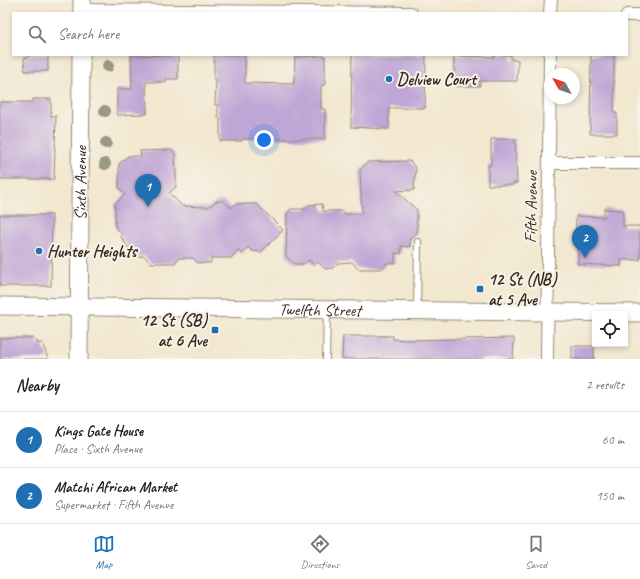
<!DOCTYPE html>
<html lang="en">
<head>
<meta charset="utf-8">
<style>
  :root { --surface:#fff; --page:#f6f6f6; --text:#222; --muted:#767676; --line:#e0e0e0; --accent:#1f6fb2 }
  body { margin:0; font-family:Caveat,sans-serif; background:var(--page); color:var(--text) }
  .controls { position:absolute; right:12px; bottom:12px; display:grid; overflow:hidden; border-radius:0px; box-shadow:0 2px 6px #0003 }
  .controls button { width:36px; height:36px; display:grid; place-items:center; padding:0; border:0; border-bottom:1px solid var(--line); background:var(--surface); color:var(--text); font:20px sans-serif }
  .compass { position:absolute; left:544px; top:68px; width:36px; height:36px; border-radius:50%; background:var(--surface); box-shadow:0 2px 6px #0003; rotate:310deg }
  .you { position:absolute; left:264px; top:140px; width:14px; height:14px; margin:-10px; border:3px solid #fff; border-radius:50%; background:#1a73e8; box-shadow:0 0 0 6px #1a73e833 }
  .badge { display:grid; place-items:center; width:26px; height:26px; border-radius:50%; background:var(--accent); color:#fff; font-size:13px; font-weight:700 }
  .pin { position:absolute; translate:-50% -33px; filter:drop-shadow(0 1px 2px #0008) }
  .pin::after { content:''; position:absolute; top:21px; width:14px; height:12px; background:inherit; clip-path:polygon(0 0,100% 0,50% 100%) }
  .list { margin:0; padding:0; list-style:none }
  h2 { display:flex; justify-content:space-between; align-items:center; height:52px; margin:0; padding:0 16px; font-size:17px }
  h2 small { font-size:13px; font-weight:400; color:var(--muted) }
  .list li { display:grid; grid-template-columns:26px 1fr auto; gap:12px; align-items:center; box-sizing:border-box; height:56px; padding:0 16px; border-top:1px solid var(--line) }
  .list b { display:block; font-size:15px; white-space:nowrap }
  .list p { margin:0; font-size:13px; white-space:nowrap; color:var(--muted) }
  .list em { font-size:13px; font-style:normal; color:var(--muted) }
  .icon { flex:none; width:22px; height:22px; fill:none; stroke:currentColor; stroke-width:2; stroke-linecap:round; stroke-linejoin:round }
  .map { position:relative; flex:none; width:640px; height:359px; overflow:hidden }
  .search { position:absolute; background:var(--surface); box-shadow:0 2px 6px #0003; left:12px; right:12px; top:12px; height:44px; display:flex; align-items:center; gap:10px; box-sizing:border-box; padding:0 14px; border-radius:0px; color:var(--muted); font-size:15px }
  .sheet { height:164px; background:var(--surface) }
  nav { display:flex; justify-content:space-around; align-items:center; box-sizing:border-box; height:56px; border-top:1px solid var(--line); background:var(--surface); font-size:11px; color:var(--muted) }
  nav a { display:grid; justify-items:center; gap:2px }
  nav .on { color:var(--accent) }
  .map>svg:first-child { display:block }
</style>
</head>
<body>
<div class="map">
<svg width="640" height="359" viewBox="0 0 640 359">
  <rect width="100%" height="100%" fill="#f7f3e8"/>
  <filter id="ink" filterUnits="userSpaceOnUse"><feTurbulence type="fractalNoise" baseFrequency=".025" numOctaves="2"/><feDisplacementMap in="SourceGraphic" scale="8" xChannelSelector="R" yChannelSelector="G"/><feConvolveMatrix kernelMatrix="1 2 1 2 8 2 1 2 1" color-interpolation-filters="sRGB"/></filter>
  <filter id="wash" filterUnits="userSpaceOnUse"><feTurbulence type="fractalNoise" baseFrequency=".012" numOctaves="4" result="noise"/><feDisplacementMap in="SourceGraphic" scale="16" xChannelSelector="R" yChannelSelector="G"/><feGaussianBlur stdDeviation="0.9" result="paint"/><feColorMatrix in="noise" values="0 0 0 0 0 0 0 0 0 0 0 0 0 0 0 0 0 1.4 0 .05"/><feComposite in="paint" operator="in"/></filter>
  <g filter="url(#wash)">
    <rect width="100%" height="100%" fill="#f2e7cf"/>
    <g id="blocks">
      <!-- building -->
      <g fill="#c0a6d6">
        <path d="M28 55H48V71H25L24 58H28Z"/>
        <path d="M131 55 178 56V79H166V82H146L147 114 117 115V89H132Z"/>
        <path d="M214 55H245V83L294 84 295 57 325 56V85H321V109H325V139H242V141H220V118H218V105H215L216 81H214Z"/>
        <path d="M352 55H426L425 108H389V129L351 127Z"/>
        <path d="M494 55H511V60H518L517 81H480V86H454V56L494 57Z"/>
        <path d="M591 55H614V113H617V134H590Z"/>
        <path d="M33 99H51V116H56L54 179H0V102H33Z"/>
        <path d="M491 139H515L517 183H513V185H488V165H491Z"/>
        <path d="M171 150 175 154 176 174V187L169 193 182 206 208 207 217 201H224L231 208 235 204H257L283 230 261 252 252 251 248 247 242 254 238 250 231 258H211V263H198L193 258H179L175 263H151L144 256 137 257V253L129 249 121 237V233L115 227V204L125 194 119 188V164L128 156H141L140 151Z"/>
        <path d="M410 161 416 168 414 190 396 191 417 210V233L410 239V247L401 246V254L395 253V263H387L381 269H358L352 262 338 263 333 268 325 269 318 262 314 266 309 260 304 264H294L286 256 287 213 291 209H305L308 205 322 204 323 211H342L344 214H362L360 170 368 162Z"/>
        <path d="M604 209 623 210V226H640V260H621V266L578 264V243H575L576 216 604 217Z"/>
        <path d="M0 215H52L51 286H0Z"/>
        <path d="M343 336H393V339L408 340 514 338 513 359H342Z"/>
        <path d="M0 338H34L39 344 42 342 48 359H0Z"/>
        <rect x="572" y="346" width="22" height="13"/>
      </g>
    </g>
  </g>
  <g filter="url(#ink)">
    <use href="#blocks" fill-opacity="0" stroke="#968876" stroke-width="1"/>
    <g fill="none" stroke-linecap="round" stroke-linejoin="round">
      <!-- lane casing -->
      <g stroke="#968876" stroke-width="8">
        <g id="lane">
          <path d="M417 309 418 242"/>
          <path d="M326 359 327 311"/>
        </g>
      </g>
      <!-- street casing -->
      <g stroke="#968876" stroke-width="14">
        <g id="street">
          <path d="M82 10 411 13"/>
          <path d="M550 13 551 0"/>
          <path d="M627 15H640"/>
          <path d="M549 163H640"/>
          <path d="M547 359 550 55"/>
        </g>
      </g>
      <!-- secondary casing -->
      <g stroke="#968876" stroke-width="19">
        <g id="secondary">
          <path d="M82 13V0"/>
          <path id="s1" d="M0 306 640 313"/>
          <path id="s2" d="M79 359 81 55"/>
        </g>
      </g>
      <!-- lane -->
      <use href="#lane" stroke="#fff" stroke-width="6"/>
      <!-- street -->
      <use href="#street" stroke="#fff" stroke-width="12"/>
      <!-- secondary -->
      <use href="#secondary" stroke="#fff" stroke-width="17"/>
    </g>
    <!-- trees -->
    <g fill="#989980">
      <circle cx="108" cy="66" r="6"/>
      <circle cx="105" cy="111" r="6"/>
      <circle cx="106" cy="143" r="6"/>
      <circle cx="105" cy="164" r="6"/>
    </g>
  </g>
  <!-- markers -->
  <g fill="#1f6fb2" stroke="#f7f3e8" stroke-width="1.5">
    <circle cx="389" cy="79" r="4"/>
    <circle cx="39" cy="251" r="4"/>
    <rect x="476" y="285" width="8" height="8" rx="2"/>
    <rect x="211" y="326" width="8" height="8" rx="2"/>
  </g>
  <g text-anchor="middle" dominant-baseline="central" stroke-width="4" stroke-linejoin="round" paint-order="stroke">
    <!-- poi labels -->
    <g font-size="17" font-weight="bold" fill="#3b2a1e" stroke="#f7f3e8" text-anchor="start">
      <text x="397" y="79">Delview Court</text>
      <text x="47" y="251">Hunter Heights</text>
      <text x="488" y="279">12 St (NB)<tspan x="488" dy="20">at 5 Ave</tspan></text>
      <text x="207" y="320" text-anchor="end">12 St (SB)<tspan x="207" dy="20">at 6 Ave</tspan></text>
    </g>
    <!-- street labels -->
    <g font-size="17" fill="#3b2a1e" stroke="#f7f3e8">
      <text stroke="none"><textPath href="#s2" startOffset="176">Sixth Avenue</textPath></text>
      <text transform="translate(531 207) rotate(-89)">Fifth Avenue</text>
      <text stroke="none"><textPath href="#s1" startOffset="320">Twelfth Street</textPath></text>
    </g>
  </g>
</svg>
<div class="controls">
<button><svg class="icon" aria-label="locate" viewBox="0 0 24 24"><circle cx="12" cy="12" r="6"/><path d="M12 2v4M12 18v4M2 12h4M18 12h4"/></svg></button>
</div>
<svg class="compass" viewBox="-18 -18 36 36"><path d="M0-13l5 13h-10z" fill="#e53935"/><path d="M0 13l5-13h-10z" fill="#767676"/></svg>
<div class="you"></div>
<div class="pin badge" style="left:148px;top:207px">1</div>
<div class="pin badge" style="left:585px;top:258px">2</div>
<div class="search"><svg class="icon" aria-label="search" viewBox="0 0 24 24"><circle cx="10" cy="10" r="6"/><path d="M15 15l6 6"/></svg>Search here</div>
</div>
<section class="sheet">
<h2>Nearby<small>2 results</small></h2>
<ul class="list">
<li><span class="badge">1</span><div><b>Kings Gate House</b><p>Place · Sixth Avenue</p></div><em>60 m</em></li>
<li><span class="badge">2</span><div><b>Matchi African Market</b><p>Supermarket · Fifth Avenue</p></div><em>150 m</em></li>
</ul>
</section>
<nav>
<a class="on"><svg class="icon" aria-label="map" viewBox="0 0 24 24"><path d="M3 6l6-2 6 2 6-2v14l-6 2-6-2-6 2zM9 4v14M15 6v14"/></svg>Map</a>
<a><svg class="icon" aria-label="directions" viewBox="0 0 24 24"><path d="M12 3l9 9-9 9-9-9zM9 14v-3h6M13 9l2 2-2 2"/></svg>Directions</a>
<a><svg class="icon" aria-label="saved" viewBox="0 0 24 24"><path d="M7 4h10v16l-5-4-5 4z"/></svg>Saved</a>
</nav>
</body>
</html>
